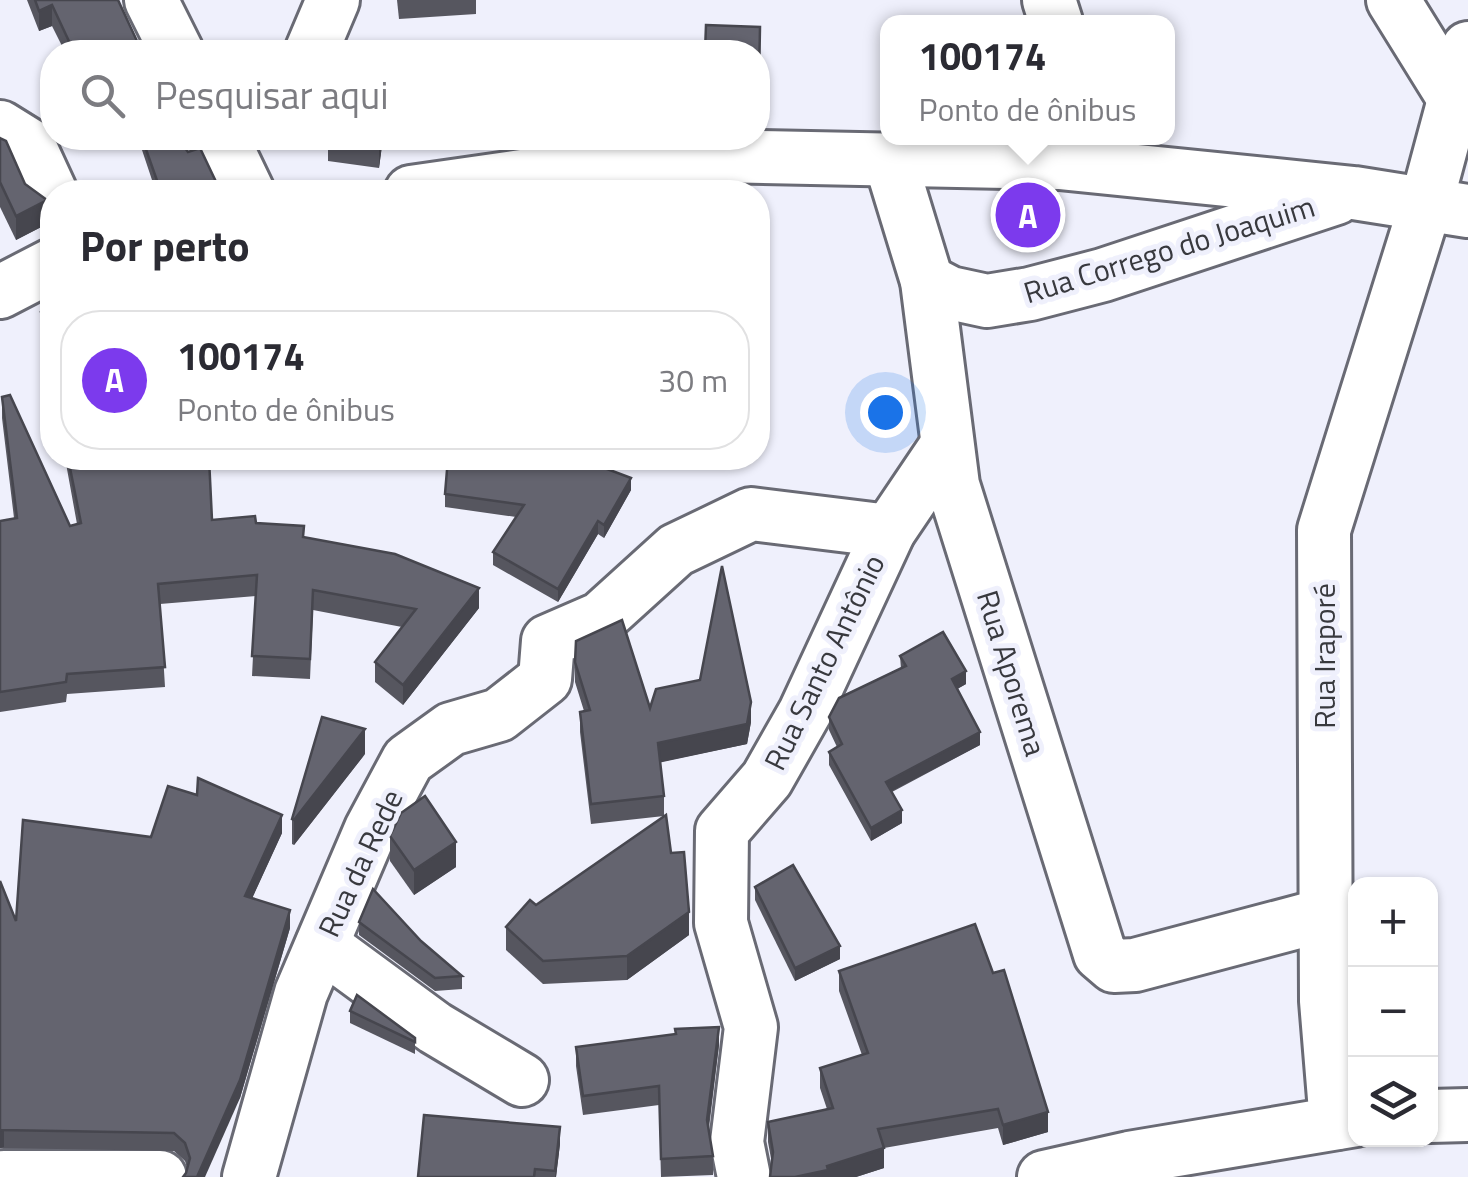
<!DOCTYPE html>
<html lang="pt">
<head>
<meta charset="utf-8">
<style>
  :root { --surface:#fff; --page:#f2f2f3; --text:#2b2b33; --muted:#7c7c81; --line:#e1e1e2; --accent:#7c3aed }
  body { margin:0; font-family:"Titillium Web",sans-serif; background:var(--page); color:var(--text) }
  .controls { position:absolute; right:30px; bottom:30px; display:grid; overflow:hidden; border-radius:20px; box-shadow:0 2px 8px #0004 }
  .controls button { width:90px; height:90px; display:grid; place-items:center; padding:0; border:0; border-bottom:2px solid var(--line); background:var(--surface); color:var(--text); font:50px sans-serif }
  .you { position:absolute; left:885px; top:412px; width:35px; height:35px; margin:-25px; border:8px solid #fff; border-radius:50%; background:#1a73e8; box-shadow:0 0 0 15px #1a73e833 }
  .badge { display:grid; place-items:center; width:65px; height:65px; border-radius:50%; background:var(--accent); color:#fff; font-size:32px; font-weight:700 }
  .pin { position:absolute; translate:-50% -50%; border:5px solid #fff; box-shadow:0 2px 10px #0006 }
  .popup { position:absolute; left:880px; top:15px; width:295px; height:130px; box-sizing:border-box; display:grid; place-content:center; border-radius:20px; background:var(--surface); filter:drop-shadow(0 2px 8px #0005); font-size:32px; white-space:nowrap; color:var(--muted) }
  .popup b { font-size:38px; color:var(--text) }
  .popup::after { content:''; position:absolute; left:50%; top:100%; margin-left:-20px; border:20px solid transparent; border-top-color:var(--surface) }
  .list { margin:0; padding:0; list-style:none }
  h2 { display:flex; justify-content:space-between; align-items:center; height:130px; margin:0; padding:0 40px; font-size:42px }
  h2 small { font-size:32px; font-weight:400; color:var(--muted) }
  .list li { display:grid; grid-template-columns:65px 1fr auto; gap:30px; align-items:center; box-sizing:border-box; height:140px; margin:0 20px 20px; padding:0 20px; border:2px solid var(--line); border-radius:40px }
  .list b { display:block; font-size:38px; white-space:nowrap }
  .list p { margin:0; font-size:32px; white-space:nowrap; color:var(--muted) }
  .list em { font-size:32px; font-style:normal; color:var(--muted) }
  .icon { flex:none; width:55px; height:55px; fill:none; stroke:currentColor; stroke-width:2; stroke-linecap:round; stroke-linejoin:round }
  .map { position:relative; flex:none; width:1468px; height:1177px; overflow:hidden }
  .search { position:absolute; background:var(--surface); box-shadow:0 2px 8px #0004; left:40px; top:40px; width:730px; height:110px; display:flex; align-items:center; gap:25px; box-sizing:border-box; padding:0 35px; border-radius:40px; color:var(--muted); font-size:38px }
  .panel { position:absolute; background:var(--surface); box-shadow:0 2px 8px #0004; left:40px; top:180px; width:730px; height:290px; border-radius:40px }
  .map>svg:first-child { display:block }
</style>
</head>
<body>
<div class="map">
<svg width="1468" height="1177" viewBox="0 0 1468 1177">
  <rect width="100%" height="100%" fill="#eff0fc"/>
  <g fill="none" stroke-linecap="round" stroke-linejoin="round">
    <!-- minor casing -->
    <g stroke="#696a74" stroke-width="58">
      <g id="minor">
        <path d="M151 0 177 52"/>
        <path d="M1049 0 1056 22"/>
        <path d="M1393 0 1455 100"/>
        <path d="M311 52 333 0"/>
        <path d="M0 127 29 145 52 195"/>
        <path d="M222 138 248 192"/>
        <path d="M890 160 927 281 953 485 1100 954 1114 966 1135 965 1324 915"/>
        <path d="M411 192 668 155 1059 163 1354 193 1468 211"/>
        <path d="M927 281 950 293 987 301 1030 294 1103 275 1336 198"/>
        <path d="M0 292 52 265"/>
        <path d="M322 945 435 1028 522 1080"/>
        <path d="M1430 1116 1468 1115"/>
        <path d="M1336 1123 1326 1001 1324 530 1426 204 1468 48"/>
        <path d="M4 1177H160"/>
        <path d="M249 1177 301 993 371 829 408 760 451 729 499 715 545 679 548 641 601 618 676 550 751 514 889 531"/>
        <path d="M744 1177 737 1142 751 1027 721 923 722 831 767 779 805 712 889 531 947 445"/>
        <path d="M1044 1177 1129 1158 1356 1120"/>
      </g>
    </g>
    <!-- minor -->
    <use href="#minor" stroke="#fff" stroke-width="52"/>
  </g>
  <!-- wall -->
  <g fill="#56565f">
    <path d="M27 0H118L137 52H65L52 26 39 31Z"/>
    <path d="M397 0H476V14L399 19Z"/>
    <path d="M0 138 47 224 16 240 0 207Z"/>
    <path d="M138 138H178L218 192H156Z"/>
    <path d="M328 138H383L379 168 328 161Z"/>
    <path d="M503 138H579L504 148Z"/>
    <path d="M52 310V393L41 332V312Z"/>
    <path d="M2 397 70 526 77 524 65 458H209L212 520 256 523 304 537 479 608 403 705 375 682V662L402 627 313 610 310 679 252 676 256 596 160 604 165 687 67 694 66 702 0 712V521L14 518 2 418Z"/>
    <path d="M631 490 604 538 598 534 558 602 493 565V552L516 517 445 507V494Z"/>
    <path d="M900 656 966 684 957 689 980 745 892 792 902 823 871 841 829 765V752L837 747 829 730V717L901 669Z"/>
    <path d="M575 662 650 708 751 722 747 744 660 762 664 796V816L591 824 580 732V712L584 711 575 682Z"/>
    <path d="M365 754 294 845 292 844V819Z"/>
    <path d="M282 833 252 898 290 928 240 1098 186 1173 187 1168 185 1161 174 1151 0 1148V881L16 921 151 837Z"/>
    <path d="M390 836 456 867 414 895 390 861Z"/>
    <path d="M671 853 689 935 627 980 543 984 506 950V927L536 905Z"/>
    <path d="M755 887 840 959 795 981 755 900Z"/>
    <path d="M359 922 462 976V989L435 991 359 935Z"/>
    <path d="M839 971 1048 1132 1003 1145 998 1128 884 1148V1168L856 1177H770L772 1164 768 1142V1122L827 1109 820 1088V1068L862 1055 839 991Z"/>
    <path d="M350 1011 415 1038V1054L350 1023Z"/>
    <path d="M719 1045 709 1128 713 1156V1175L661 1177 659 1105 583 1115 576 1066V1047Z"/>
    <path d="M560 1144 556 1177H418Z"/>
  </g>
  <!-- shaded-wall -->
  <g fill="#46464e">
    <path d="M52 5V26L39 31V11Z"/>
    <path d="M137 41V52H112Z"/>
    <path d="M379 138H383L379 168Z"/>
    <path d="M218 186V192H198Z"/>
    <path d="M47 200V224L16 240V216Z"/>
    <path d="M631 478V490L604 538V525Z"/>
    <path d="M598 521V534L558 602V589Z"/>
    <path d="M479 588V608L403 705V685Z"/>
    <path d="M966 671V684L952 692V679Z"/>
    <path d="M751 702V722L747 744 658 763V743Z"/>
    <path d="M365 729V754L294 845V820Z"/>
    <path d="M980 732V745L886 794V782Z"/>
    <path d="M902 810V823L871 841V828Z"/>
    <path d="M282 815V833L245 914V896Z"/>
    <path d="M456 842V867L414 895V870Z"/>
    <path d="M290 910V928L240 1098 205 1177H197Z"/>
    <path d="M689 912V935L627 980V956Z"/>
    <path d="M840 946V959L795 981V968Z"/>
    <path d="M719 1027V1045L707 1138V1120Z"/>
    <path d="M1048 1112V1132L1003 1145V1125Z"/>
    <path d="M560 1127V1144L556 1177H555Z"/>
    <path d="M4 1129V1147L0 1148V1130Z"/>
    <path d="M884 1148V1168L856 1177H795Z"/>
  </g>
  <!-- building -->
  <g fill="#64646f" stroke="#46464e" stroke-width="2.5">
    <path d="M35 0H118L137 41 112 52H74L52 5 39 11Z"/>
    <path d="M706 25 760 27 759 82 758 52H705Z"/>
    <path d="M0 138 6 141 25 184 47 200 16 216 0 182Z"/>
    <path d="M142 138H178L188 152 200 148 218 186 198 192H161Z"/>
    <path d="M334 138H379V144Z"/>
    <path d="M52 310V372L41 312Z"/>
    <path d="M10 395 70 526 81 523 68 458H209L212 520 255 516 256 523 304 526 303 537 395 554 479 588 403 685 375 662 416 609 313 590 310 659 252 656 257 575 158 584 165 667 67 674 66 682 0 692V521L17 518 2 397Z"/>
    <path d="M448 458H578L631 478 604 525 598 521 558 589 493 552 524 505 445 494Z"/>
    <path d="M722 566 751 702 747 724 658 743 664 796 591 804 580 712 590 710 575 662 576 641 622 620 650 708 656 689 700 680Z"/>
    <path d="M943 632 966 671 952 679 980 732 886 782 902 810 871 828 829 752 842 744 829 717 839 698 906 666 900 656Z"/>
    <path d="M322 717 365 729 294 820 292 819Z"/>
    <path d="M198 778 282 815 245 896 290 910 240 1080 197 1177H183L186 1173 190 1158 185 1143 174 1133 0 1130V881L16 921 23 820 151 837 168 786 197 795Z"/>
    <path d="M425 796 456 842 414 870 390 836 401 813Z"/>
    <path d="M666 815 671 853 684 852 689 912 627 956 543 961 506 927 530 900 536 905Z"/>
    <path d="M793 865 840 946 795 968 755 887Z"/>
    <path d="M373 889 421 941 462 976 435 978 359 922Z"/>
    <path d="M975 924 993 973 1004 970 1048 1112 1003 1125 998 1109 878 1129 884 1148 827 1166 828 1170 795 1177H770L773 1152 768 1122 833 1108 820 1068 868 1053 839 971Z"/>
    <path d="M357 995 415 1038V1042L350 1011Z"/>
    <path d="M719 1027 707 1120 713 1156 661 1159 659 1086 583 1096 576 1047 676 1034 675 1029Z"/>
    <path d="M424 1115 560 1127 555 1171 535 1169 534 1177H418Z"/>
  </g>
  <g text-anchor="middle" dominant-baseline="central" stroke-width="10" stroke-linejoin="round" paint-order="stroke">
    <!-- street labels -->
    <g font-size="30" fill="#38393e" stroke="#eff0fc">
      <text transform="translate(1169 249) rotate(-17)">Rua Corrego do Joaquim</text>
      <text transform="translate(1324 656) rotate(-90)">Rua Iraporé</text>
      <text transform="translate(824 662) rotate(-64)">Rua Santo Antônio</text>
      <text transform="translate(1012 673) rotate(73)">Rua Aporema</text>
      <text transform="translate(360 863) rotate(-65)">Rua da Rede</text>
    </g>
  </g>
</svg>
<div class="controls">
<button>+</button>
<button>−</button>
<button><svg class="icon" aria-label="layers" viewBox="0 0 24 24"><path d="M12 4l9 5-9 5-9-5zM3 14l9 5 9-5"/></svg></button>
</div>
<div class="you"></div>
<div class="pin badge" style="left:1028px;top:215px">A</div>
<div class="popup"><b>100174</b>Ponto de ônibus</div>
<div class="search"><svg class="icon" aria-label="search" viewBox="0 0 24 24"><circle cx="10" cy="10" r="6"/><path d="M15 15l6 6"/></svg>Pesquisar aqui</div>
<section class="panel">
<h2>Por perto<small></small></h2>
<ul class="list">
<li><span class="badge">A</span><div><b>100174</b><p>Ponto de ônibus</p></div><em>30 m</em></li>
</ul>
</section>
</div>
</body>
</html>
